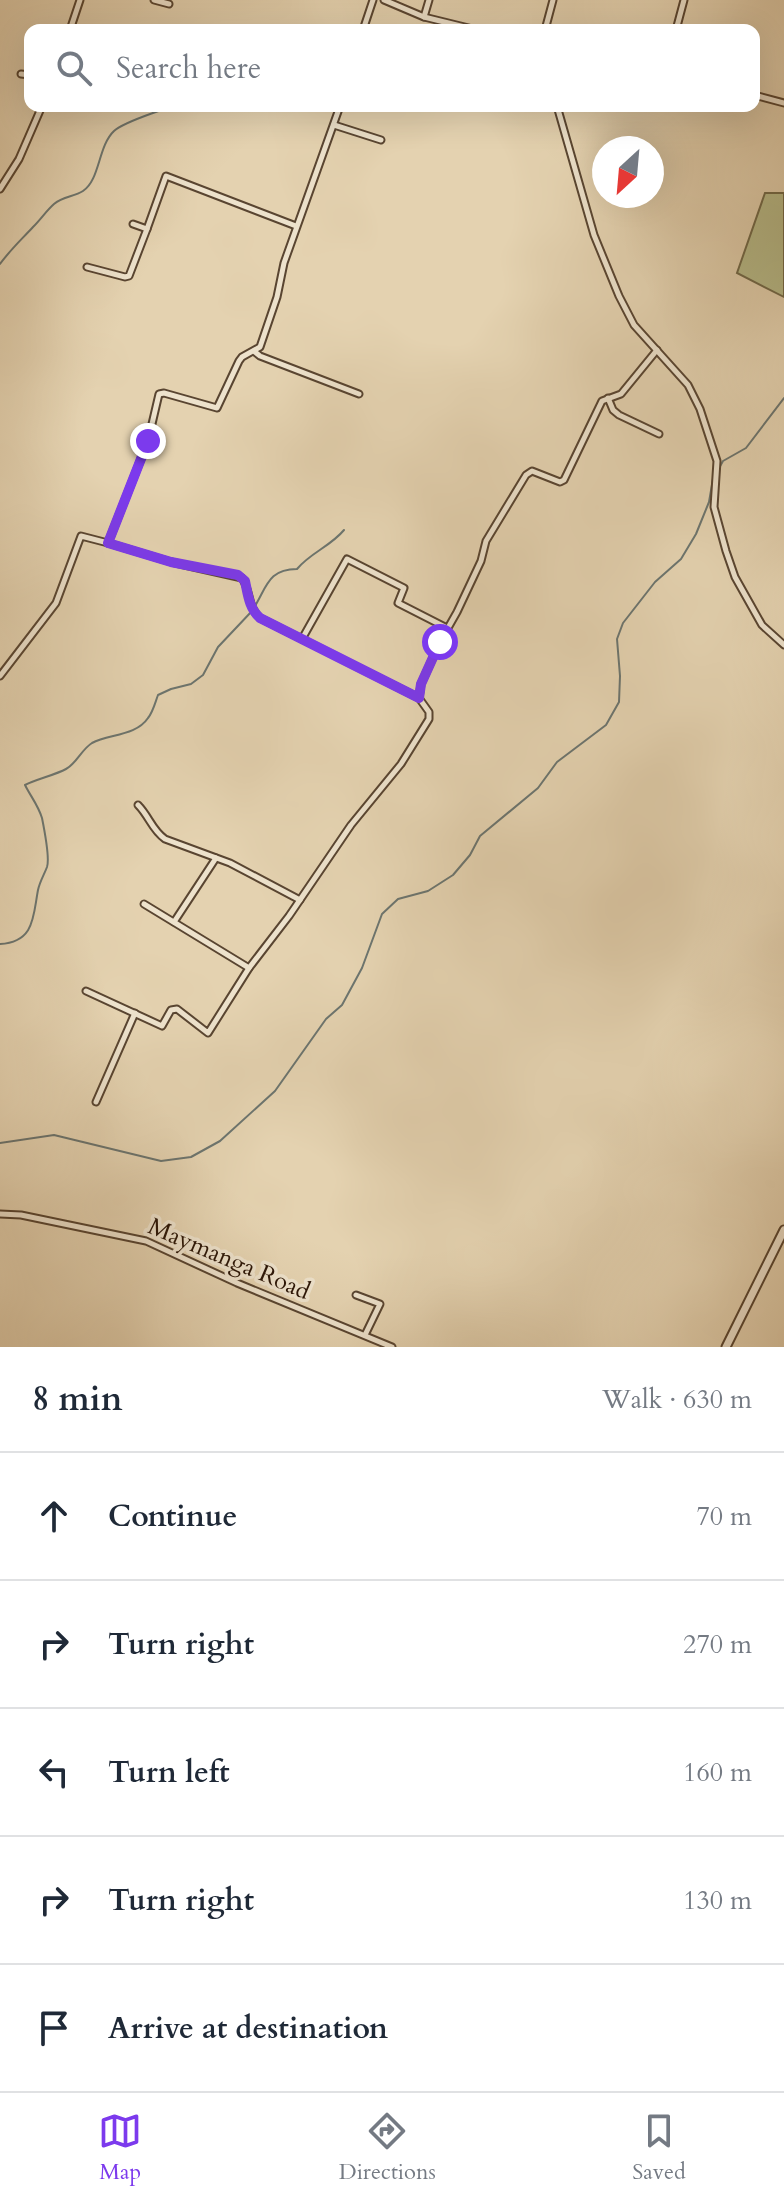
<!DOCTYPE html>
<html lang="en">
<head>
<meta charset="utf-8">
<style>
  :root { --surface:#fff; --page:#f2f2f3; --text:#1f2937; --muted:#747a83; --line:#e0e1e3; --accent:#7c3aed }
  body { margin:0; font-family:Cardo,serif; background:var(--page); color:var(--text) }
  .compass { position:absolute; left:592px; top:136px; width:72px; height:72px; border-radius:50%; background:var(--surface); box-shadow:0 8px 32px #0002; rotate:206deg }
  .stop { position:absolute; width:24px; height:24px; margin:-18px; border:6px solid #7c3aed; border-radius:50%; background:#fff }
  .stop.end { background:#7c3aed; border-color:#fff; box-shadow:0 2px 8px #0008 }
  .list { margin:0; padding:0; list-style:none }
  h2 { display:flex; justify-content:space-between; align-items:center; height:104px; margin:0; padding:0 32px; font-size:34px }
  h2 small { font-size:26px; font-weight:400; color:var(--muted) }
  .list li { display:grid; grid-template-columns:52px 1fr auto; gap:24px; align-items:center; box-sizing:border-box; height:128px; padding:0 32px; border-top:2px solid var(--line) }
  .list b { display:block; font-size:30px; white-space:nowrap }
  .list em { font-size:26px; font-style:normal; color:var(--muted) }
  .icon { flex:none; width:44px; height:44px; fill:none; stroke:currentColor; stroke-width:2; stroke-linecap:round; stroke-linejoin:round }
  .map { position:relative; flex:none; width:784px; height:1347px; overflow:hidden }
  .search { position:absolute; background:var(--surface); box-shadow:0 8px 32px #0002; left:24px; right:24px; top:24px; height:88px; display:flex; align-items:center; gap:20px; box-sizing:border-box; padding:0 28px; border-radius:16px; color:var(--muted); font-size:30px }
  .sheet { height:744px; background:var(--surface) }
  nav { display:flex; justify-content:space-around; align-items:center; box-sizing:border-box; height:112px; border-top:2px solid var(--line); background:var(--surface); font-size:22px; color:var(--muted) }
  nav a { display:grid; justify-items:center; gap:4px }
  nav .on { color:var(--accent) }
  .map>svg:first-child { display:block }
</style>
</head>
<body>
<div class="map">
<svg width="784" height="1347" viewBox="0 0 784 1347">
  <rect width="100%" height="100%" fill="#e4d2b0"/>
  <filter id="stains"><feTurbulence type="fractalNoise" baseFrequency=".0025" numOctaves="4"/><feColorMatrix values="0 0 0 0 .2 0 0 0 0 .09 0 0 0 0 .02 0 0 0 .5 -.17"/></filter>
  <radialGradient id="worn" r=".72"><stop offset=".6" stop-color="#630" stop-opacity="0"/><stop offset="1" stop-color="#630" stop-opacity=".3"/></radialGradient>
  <!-- green -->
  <path fill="#b6bb8a" stroke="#706848" stroke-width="2" d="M765 193H784V297L737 273Z"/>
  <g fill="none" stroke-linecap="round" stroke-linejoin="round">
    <!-- stream -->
    <g stroke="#6c756f" stroke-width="2">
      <path d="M0 264C10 250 22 239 33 227 41 219 47 210 54 204 63 196 74 197 83 191 100 180 98 146 114 131 125 121 156 113 171 106"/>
      <path d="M718 470 723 461 746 448 784 398"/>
      <path d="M255 606C267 586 269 569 297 569 310 553 331 546 344 530"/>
      <path d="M0 944C35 942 33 916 38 890 40 881 44 875 47 867 50 858 44 828 42 818 38 805 31 797 25 785 37 779 55 775 66 769 77 763 81 750 92 743 109 734 136 736 148 718 153 712 155 703 158 695L171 689 191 684 203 675 218 647 252 611"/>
      <path d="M0 1143 54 1135 161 1161 191 1157 220 1141 275 1091 326 1019 342 1005 362 968 382 914 398 899 428 891 453 875 470 855 480 836 538 788 557 762 606 725 619 702 620 676 617 639 623 623 655 582 681 559 696 534 709 502 713 479"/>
    </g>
    <!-- minor casing -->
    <g stroke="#594531" stroke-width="9">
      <g id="minor">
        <path d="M154 0 169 4"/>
        <path d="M384 0 424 17 477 30"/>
        <path d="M424 17 429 0"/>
        <path d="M70 30 80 0"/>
        <path d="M363 30 373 0"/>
        <path d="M545 30 553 0"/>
        <path d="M676 30 684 0"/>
        <path d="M21 74 30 75"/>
        <path d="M754 95 784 103"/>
        <path d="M557 106 594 235 619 296 634 325 688 385 700 409 717 461 714 507 726 551 735 577 762 625 784 645"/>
        <path d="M334 125 381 140"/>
        <path d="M0 189 19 159 42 106"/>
        <path d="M133 224 147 229 166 176 296 226"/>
        <path d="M87 267 125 277 129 276 147 229"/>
        <path d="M255 352 260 356 359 394"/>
        <path d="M608 398 613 410 619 415 659 434"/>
        <path d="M302 639 347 559 404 588 398 603 447 628"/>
        <path d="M0 676 56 603 81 536 108 543 148 441 159 394 164 393 217 408 239 361 242 357 260 347 277 297 284 263 340 106"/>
        <path d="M419 698 421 684 440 642 457 612 481 561 486 541 526 475 532 471 560 482 564 480 602 401 621 394 657 350"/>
        <path d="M138 805C149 816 152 830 165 839L230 863 300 900"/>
        <path d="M144 904 249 968"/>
        <path d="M174 922 216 858"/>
        <path d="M86 991 162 1026 171 1010 177 1009 208 1033 249 968 289 916 351 825 401 764 429 719V712L419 698 260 618C247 606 251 591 242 578L171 562 108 543"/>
        <path d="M96 1102 135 1013"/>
        <path d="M0 1214 21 1215 146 1241 237 1283 392 1347"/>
        <path d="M356 1295 380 1304 365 1335"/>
      </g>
    </g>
    <!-- tertiary casing -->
    <g stroke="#594531" stroke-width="11">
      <path id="tertiary" d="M726 1347 784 1230"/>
    </g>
    <!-- minor -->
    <use href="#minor" stroke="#ede2cc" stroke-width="5"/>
    <!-- tertiary -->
    <use href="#tertiary" stroke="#ede2cc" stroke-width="7"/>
  </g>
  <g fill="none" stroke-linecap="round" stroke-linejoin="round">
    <!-- route -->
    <path stroke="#7c3aed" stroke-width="10" d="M148 441 108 543 171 562 238 575 245 581C248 595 249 608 260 618L419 698 421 684 440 642"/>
  </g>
  <g text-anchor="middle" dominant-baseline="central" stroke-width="7" stroke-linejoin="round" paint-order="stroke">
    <!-- street labels -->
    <g font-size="24" fill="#2b1607" stroke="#ede2cc">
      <text transform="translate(229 1259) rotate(23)">Maymanga Road</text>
    </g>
  </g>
  <rect width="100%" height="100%" filter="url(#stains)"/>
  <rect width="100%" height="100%" fill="url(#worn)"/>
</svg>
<svg class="compass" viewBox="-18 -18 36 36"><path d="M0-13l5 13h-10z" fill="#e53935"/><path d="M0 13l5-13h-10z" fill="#747a83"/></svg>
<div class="stop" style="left:440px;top:642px"></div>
<div class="stop end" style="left:148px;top:441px"></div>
<div class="search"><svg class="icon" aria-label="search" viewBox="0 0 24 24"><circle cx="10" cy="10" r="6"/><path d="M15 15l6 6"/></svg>Search here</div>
</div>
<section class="sheet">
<h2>8 min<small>Walk · 630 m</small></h2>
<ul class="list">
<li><svg class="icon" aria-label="ahead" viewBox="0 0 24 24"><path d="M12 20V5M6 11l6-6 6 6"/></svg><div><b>Continue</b></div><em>70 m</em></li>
<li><svg class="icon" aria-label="right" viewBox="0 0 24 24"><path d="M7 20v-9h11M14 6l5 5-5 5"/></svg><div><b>Turn right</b></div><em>270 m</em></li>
<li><svg class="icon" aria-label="left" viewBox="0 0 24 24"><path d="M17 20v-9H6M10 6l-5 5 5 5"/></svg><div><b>Turn left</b></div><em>160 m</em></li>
<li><svg class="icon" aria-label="right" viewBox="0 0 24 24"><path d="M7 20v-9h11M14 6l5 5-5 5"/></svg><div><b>Turn right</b></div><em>130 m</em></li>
<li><svg class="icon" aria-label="arrive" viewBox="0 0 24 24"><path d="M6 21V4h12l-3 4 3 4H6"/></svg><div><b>Arrive at destination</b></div></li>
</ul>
</section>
<nav>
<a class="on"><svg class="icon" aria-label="map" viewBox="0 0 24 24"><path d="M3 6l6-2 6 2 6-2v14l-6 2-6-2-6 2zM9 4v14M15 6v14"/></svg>Map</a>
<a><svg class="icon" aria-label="directions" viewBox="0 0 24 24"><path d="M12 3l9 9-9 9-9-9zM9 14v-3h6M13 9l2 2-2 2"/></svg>Directions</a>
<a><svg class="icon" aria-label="saved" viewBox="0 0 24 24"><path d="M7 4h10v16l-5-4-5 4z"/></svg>Saved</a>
</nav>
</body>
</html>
